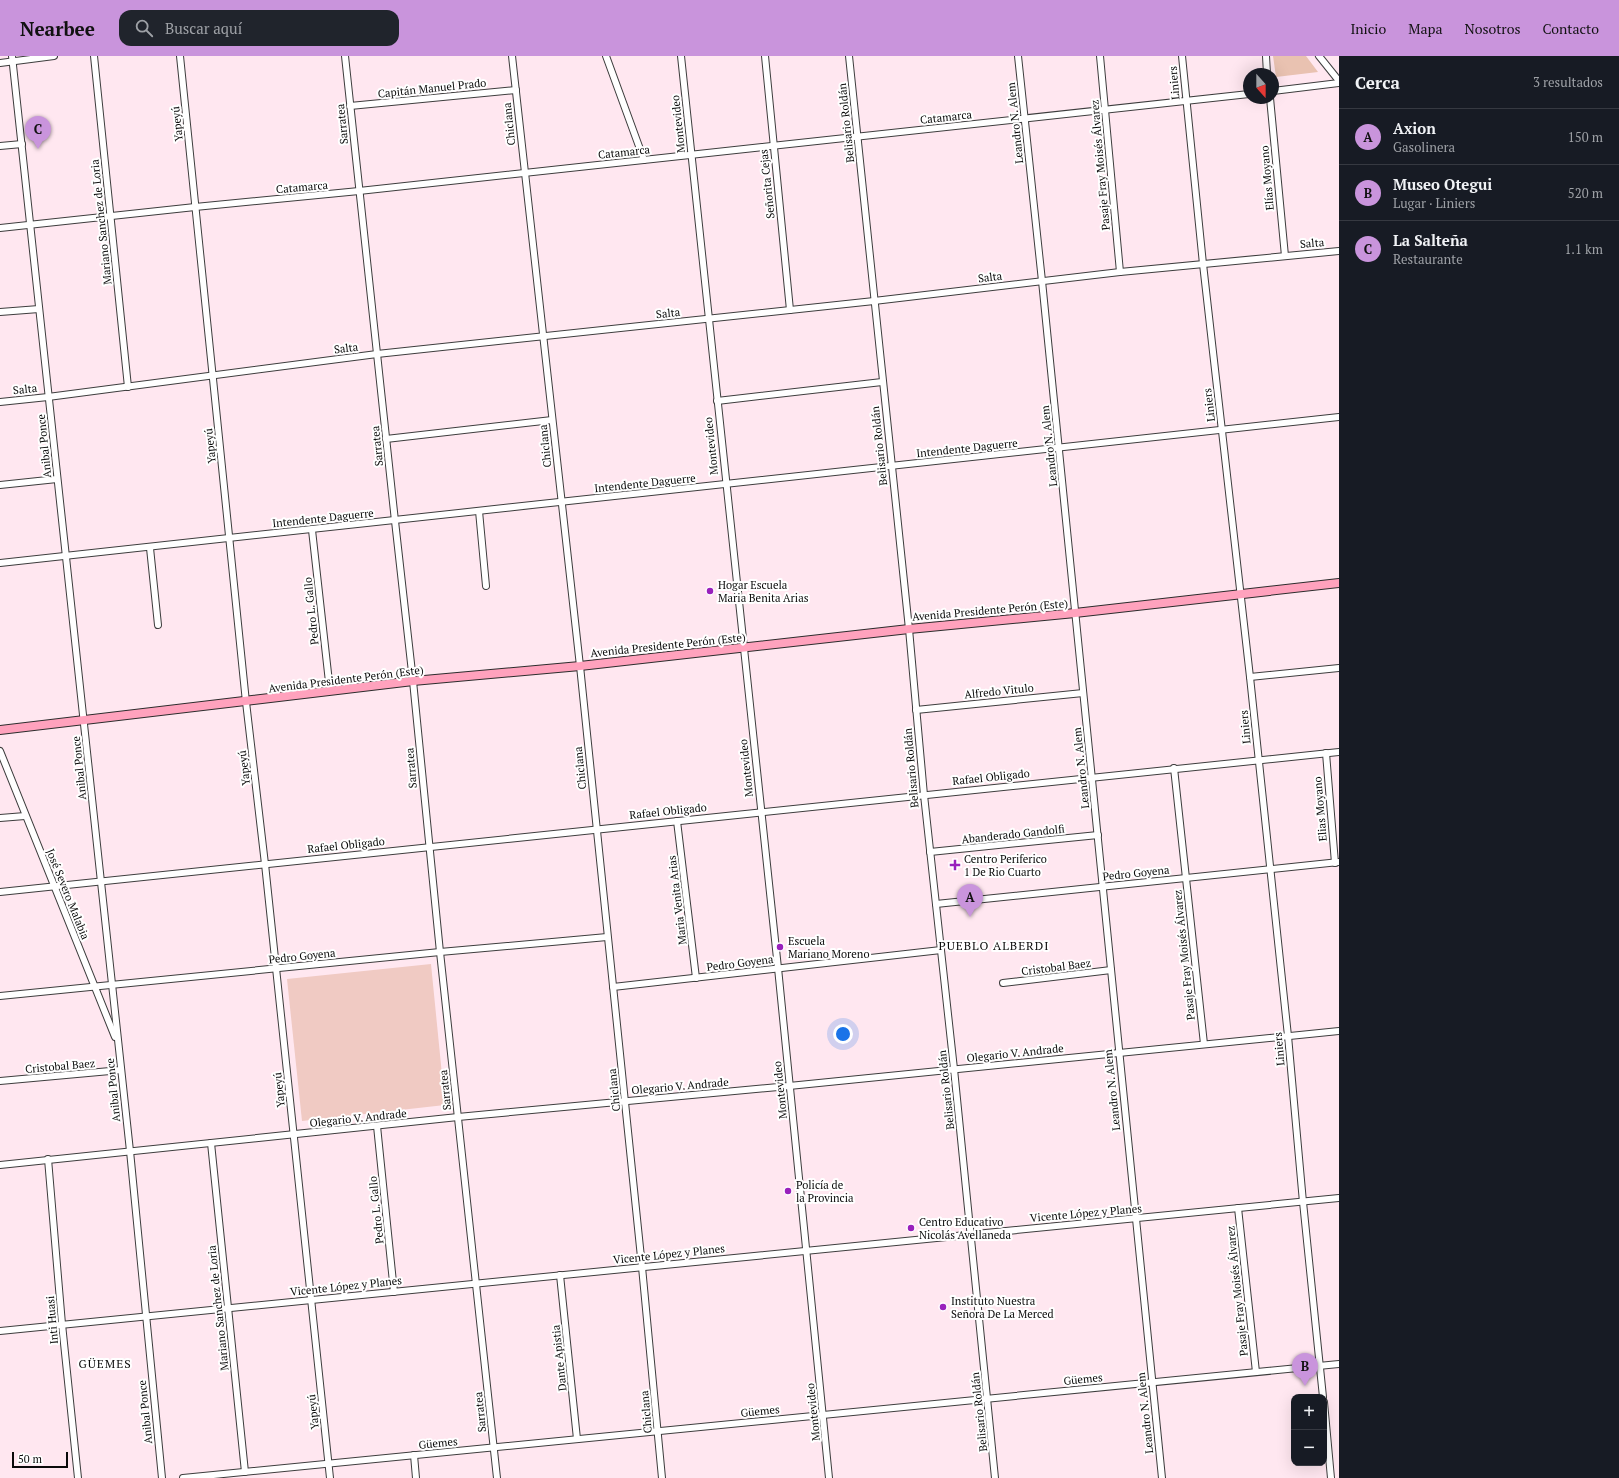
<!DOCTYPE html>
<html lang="es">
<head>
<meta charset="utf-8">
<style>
  :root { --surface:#171b24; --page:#20242c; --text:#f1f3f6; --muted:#9ea1a6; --line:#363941; --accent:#c994dc }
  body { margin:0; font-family:"PT Serif",serif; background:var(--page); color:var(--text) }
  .controls { position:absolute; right:12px; bottom:12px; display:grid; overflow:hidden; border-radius:8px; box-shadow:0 4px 16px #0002 }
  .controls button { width:36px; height:36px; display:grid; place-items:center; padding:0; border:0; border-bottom:1px solid var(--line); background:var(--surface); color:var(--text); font:20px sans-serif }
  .compass { position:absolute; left:1243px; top:12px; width:36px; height:36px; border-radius:50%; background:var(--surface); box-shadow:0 4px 16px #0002; rotate:159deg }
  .scale { position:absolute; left:12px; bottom:10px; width:56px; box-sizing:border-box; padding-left:4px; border:2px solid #0a0a0a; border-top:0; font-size:11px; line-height:14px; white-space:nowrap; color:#0a0a0a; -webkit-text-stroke:3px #fff; paint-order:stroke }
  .you { position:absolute; left:843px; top:978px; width:14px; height:14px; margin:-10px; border:3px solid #fff; border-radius:50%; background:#1a73e8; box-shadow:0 0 0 6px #1a73e833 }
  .badge { display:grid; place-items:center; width:26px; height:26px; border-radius:50%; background:var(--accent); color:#111; font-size:13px; font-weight:700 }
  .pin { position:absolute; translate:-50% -33px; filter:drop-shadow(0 1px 2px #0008) }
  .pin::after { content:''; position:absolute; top:21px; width:14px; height:12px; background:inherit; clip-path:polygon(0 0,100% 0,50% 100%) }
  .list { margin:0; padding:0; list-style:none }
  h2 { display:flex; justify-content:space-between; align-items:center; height:52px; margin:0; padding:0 16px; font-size:17px }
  h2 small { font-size:13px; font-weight:400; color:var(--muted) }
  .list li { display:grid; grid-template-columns:26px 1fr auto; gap:12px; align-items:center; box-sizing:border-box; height:56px; padding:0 16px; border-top:1px solid var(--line) }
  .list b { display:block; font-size:15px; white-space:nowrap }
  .list p { margin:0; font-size:13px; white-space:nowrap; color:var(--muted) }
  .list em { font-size:13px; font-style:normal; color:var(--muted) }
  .icon { flex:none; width:22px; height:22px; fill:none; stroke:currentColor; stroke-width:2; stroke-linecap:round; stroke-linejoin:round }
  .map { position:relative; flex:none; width:1339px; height:1422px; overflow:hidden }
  header { display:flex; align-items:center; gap:24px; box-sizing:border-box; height:56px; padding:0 20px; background:var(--accent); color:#111 }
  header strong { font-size:19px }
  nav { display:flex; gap:22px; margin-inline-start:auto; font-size:14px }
  .search { width:280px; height:36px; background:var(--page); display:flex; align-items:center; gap:10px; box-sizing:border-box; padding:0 14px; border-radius:12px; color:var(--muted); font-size:15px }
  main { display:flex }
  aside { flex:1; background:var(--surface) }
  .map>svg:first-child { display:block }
</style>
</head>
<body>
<header>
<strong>Nearbee</strong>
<div class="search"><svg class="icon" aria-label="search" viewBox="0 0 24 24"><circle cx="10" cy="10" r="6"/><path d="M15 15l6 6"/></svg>Buscar aquí</div>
<nav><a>Inicio</a><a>Mapa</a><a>Nosotros</a><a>Contacto</a></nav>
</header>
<main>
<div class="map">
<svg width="1339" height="1422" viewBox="0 0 1339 1422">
  <rect width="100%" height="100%" fill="#ffe7f0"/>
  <!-- green -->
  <path fill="#e9c2b1" d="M1273 0H1306L1318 16 1276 21Z"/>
  <!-- pitch -->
  <path fill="#f0cac3" d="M431 908 445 1049 302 1065 287 923Z"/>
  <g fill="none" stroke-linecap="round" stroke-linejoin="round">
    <!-- street casing -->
    <g stroke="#3d3d3d" stroke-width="8">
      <g id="street">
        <path d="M12 0 130 1095 162 1422"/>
        <path d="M94 0 128 331"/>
        <path d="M180 0 246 646 265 808 330 1422"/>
        <path d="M345 0 395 465 413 625 440 896 497 1422"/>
        <path d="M512 0 580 610 642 1211 662 1422"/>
        <path d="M606 0 644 104"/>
        <path d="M681 0 778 912 829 1422"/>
        <path d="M765 0 790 254"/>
        <path d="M849 0 909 573 924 739 954 1013 995 1422"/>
        <path d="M1018 0 1042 225 1162 1422"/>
        <path d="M1100 0 1120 216"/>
        <path d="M1182 0 1203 208 1250 621 1288 980 1303 1146 1323 1341"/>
        <path d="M1266 0 1267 18"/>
        <path d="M1319 0 1339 25"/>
        <path d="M0 7 54 0"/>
        <path d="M1273 35 1339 27"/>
        <path d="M1270 42 1285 200"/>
        <path d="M350 50 516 34"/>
        <path d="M0 90 22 88"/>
        <path d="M0 172 195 151 359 135 1249 38"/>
        <path d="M0 256 39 253"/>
        <path d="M717 345 882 326"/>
        <path d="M0 346 48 341 377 298 874 245 1120 216 1339 195"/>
        <path d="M386 383 552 364"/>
        <path d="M0 429 57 423"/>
        <path d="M479 455 486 530"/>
        <path d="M312 474 330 635"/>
        <path d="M150 492 158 569"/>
        <path d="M0 507 1339 361"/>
        <path d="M1250 621 1339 612"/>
        <path d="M916 654 1083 637"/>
        <path d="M0 695 115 981"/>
        <path d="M1326 697 1335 807"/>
        <path d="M1174 712 1204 988"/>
        <path d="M0 762 25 760"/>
        <path d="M677 765 696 922"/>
        <path d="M930 796 1098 779"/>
        <path d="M0 836 1339 696"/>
        <path d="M936 848 1339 806"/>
        <path d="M1003 927 1111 914"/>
        <path d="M613 931 941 894"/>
        <path d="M0 940 440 896 607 881"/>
        <path d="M0 1025 121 1014"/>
        <path d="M377 1070 394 1236"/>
        <path d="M211 1087 245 1416"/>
        <path d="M48 1103 62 1268 78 1422"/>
        <path d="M0 1109 458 1061 789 1030 1339 975"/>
        <path d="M1238 1152 1256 1316"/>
        <path d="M560 1219 577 1383"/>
        <path d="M0 1275 1339 1142"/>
        <path d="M1324 1346 1331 1422"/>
        <path d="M414 1399 416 1422"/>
        <path d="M183 1422 1339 1308"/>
      </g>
    </g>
    <!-- secondary casing -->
    <g stroke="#2c2c2c" stroke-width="10">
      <path id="secondary" d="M0 674 413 625 580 610 909 573 1075 557 1339 527"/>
    </g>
    <!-- street -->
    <use href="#street" stroke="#fff" stroke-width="6"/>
    <!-- secondary -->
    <use href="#secondary" stroke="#ffa2bd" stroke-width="8"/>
  </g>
  <!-- markers -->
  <g fill="#9920bc" stroke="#fff" stroke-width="1.5">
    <circle cx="710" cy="535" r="4"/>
    <path d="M953 803h4v4h4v4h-4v4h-4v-4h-4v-4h4z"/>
    <circle cx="780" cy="891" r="4"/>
    <circle cx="788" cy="1135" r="4"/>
    <circle cx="911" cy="1172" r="4"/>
    <circle cx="943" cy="1251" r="4"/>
  </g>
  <g text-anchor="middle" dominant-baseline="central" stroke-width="4" stroke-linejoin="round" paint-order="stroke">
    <!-- street labels -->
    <g font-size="11" fill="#0a0a0a" stroke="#fff">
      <text transform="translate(1174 27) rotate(-95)">Liniers</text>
      <text transform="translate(432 32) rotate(-6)">Capitán Manuel Prado</text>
      <text transform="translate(946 61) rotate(-6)">Catamarca</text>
      <text transform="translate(846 67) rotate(-96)">Belisario Roldán</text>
      <text transform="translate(1015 67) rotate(-96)">Leandro N. Alem</text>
      <text transform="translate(177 68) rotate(-96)">Yapeyú</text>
      <text transform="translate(342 68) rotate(-96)">Sarratea</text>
      <text transform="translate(509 68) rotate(-96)">Chiclana</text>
      <text transform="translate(678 68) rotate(-96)">Montevideo</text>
      <text transform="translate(624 96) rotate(-6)">Catamarca</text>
      <text transform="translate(1100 109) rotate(-95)">Pasaje Fray Moisés Álvarez</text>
      <text transform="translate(1267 122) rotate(-95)">Elías Moyano</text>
      <text transform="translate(767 128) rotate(-96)">Señorita Cejas</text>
      <text transform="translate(302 131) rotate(-5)">Catamarca</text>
      <text transform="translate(101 166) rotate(-96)">Mariano Sanchez de Loria</text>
      <text transform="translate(1312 187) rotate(-5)">Salta</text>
      <text transform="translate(990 221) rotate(-7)">Salta</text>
      <text transform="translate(668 257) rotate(-6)">Salta</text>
      <text transform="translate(346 292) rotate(-7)">Salta</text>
      <text transform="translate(25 333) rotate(-6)">Salta</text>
      <text transform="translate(1209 349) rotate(-97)">Liniers</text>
      <text transform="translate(44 390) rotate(-96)">Anibal Ponce</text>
      <text transform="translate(210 390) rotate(-96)">Yapeyú</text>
      <text transform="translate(377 390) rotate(-96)">Sarratea</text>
      <text transform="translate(545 390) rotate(-96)">Chiclana</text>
      <text transform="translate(711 390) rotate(-96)">Montevideo</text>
      <text transform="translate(879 390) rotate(-96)">Belisario Roldán</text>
      <text transform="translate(1049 390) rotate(-96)">Leandro N. Alem</text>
      <text transform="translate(967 392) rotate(-6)">Intendente Daguerre</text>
      <text transform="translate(645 427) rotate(-6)">Intendente Daguerre</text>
      <text transform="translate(323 462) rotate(-6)">Intendente Daguerre</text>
      <text transform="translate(990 554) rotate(-5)">Avenida Presidente Perón (Este)</text>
      <text transform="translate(311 555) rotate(-96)">Pedro L. Gallo</text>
      <text transform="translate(668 589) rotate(-6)">Avenida Presidente Perón (Este)</text>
      <text transform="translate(346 623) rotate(-7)">Avenida Presidente Perón (Este)</text>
      <text transform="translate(999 635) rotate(-6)">Alfredo Vitulo</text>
      <text transform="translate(1245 671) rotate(-95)">Liniers</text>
      <text transform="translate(79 712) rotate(-96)">Anibal Ponce</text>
      <text transform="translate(244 712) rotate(-97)">Yapeyú</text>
      <text transform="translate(411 712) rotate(-95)">Sarratea</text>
      <text transform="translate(580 712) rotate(-96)">Chiclana</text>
      <text transform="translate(746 712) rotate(-96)">Montevideo</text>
      <text transform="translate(911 712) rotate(-95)">Belisario Roldán</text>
      <text transform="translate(1081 712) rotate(-96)">Leandro N. Alem</text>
      <text transform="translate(991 721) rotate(-6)">Rafael Obligado</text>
      <text transform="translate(1320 753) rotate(-95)">Elias Moyano</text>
      <text transform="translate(668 755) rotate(-6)">Rafael Obligado</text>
      <text transform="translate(1013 778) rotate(-6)">Abanderado Gandolfi</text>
      <text transform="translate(346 789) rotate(-6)">Rafael Obligado</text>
      <text transform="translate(1136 817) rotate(-6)">Pedro Goyena</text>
      <text transform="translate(68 838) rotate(68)">José Severo Malabia</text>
      <text transform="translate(677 844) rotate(-97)">Maria Venita Arias</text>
      <text transform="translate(1184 899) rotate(-96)">Pasaje Fray Moisés Álvarez</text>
      <text transform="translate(302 900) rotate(-6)">Pedro Goyena</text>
      <text transform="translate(740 907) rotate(-7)">Pedro Goyena</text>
      <text transform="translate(1056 911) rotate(-7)">Cristobal Baez</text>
      <text transform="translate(1279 993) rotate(-95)">Liniers</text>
      <text transform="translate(1015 997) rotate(-6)">Olegario V. Andrade</text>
      <text transform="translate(60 1010) rotate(-5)">Cristobal Baez</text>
      <text transform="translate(680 1030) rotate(-5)">Olegario V. Andrade</text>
      <text transform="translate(113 1034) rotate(-96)">Anibal Ponce</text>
      <text transform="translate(279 1034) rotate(-96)">Yapeyú</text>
      <text transform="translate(445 1034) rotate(-96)">Sarratea</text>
      <text transform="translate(614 1034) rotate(-96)">Chiclana</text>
      <text transform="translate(780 1034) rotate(-96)">Montevideo</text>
      <text transform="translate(946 1034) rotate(-96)">Belisario Roldán</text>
      <text transform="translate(1112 1034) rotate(-96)">Leandro N. Alem</text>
      <text transform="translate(358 1062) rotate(-6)">Olegario V. Andrade</text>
      <text transform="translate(376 1154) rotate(-96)">Pedro L. Gallo</text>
      <text transform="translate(1086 1157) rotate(-5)">Vicente López y Planes</text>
      <text transform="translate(669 1198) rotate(-6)">Vicente López y Planes</text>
      <text transform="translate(346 1230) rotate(-6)">Vicente López y Planes</text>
      <text transform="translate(1237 1235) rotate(-96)">Pasaje Fray Moisés Álvarez</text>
      <text transform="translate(218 1252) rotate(-96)">Mariano Sanchez de Loria</text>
      <text transform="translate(52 1264) rotate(-95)">Inti Huasi</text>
      <text transform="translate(559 1302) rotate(-96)">Dante Apistia</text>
      <text transform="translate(1083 1323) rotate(-6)">Güemes</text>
      <text transform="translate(760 1355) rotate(-6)">Güemes</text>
      <text transform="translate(145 1356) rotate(-96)">Anibal Ponce</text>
      <text transform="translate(313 1356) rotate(-96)">Yapeyú</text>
      <text transform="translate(480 1356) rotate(-96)">Sarratea</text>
      <text transform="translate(646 1356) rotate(-95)">Chiclana</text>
      <text transform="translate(813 1356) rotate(-96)">Montevideo</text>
      <text transform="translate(979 1356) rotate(-96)">Belisario Roldán</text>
      <text transform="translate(1145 1357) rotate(-96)">Leandro N. Alem</text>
      <text transform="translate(438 1387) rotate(-6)">Güemes</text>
    </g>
    <!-- poi labels -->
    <g font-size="11" fill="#0a0a0a" stroke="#fff" text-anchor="start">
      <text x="718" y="529">Hogar Escuela<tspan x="718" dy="13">Maria Benita Arias</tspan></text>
      <text x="964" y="803">Centro Periferico<tspan x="964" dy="13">1 De Rio Cuarto</tspan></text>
      <text x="788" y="885">Escuela<tspan x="788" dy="13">Mariano Moreno</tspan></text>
      <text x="796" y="1129">Policía de<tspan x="796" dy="13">la Provincia</tspan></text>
      <text x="919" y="1166">Centro Educativo<tspan x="919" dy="13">Nicolás Avellaneda</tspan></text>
      <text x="951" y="1245">Instituto Nuestra<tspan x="951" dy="13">Señora De La Merced</tspan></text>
    </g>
    <!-- neighbourhood labels -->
    <g font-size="12" letter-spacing="1" fill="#0a0a0a" stroke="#fff">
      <text x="994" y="889">PUEBLO ALBERDI</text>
      <text x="105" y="1307">GÜEMES</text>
    </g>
  </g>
</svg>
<div class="controls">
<button>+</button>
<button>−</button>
</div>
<svg class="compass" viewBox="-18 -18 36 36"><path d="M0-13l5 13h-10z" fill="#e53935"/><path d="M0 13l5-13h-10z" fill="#9ea1a6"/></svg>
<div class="scale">50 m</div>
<div class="you"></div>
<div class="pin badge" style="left:970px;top:861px">A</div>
<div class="pin badge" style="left:1305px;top:1330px">B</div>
<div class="pin badge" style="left:38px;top:93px">C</div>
</div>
<aside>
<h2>Cerca<small>3 resultados</small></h2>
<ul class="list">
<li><span class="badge">A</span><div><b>Axion</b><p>Gasolinera</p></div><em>150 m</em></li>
<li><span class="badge">B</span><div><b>Museo Otegui</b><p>Lugar · Liniers</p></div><em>520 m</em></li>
<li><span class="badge">C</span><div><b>La Salteña</b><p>Restaurante</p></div><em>1.1 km</em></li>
</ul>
</aside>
</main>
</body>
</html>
